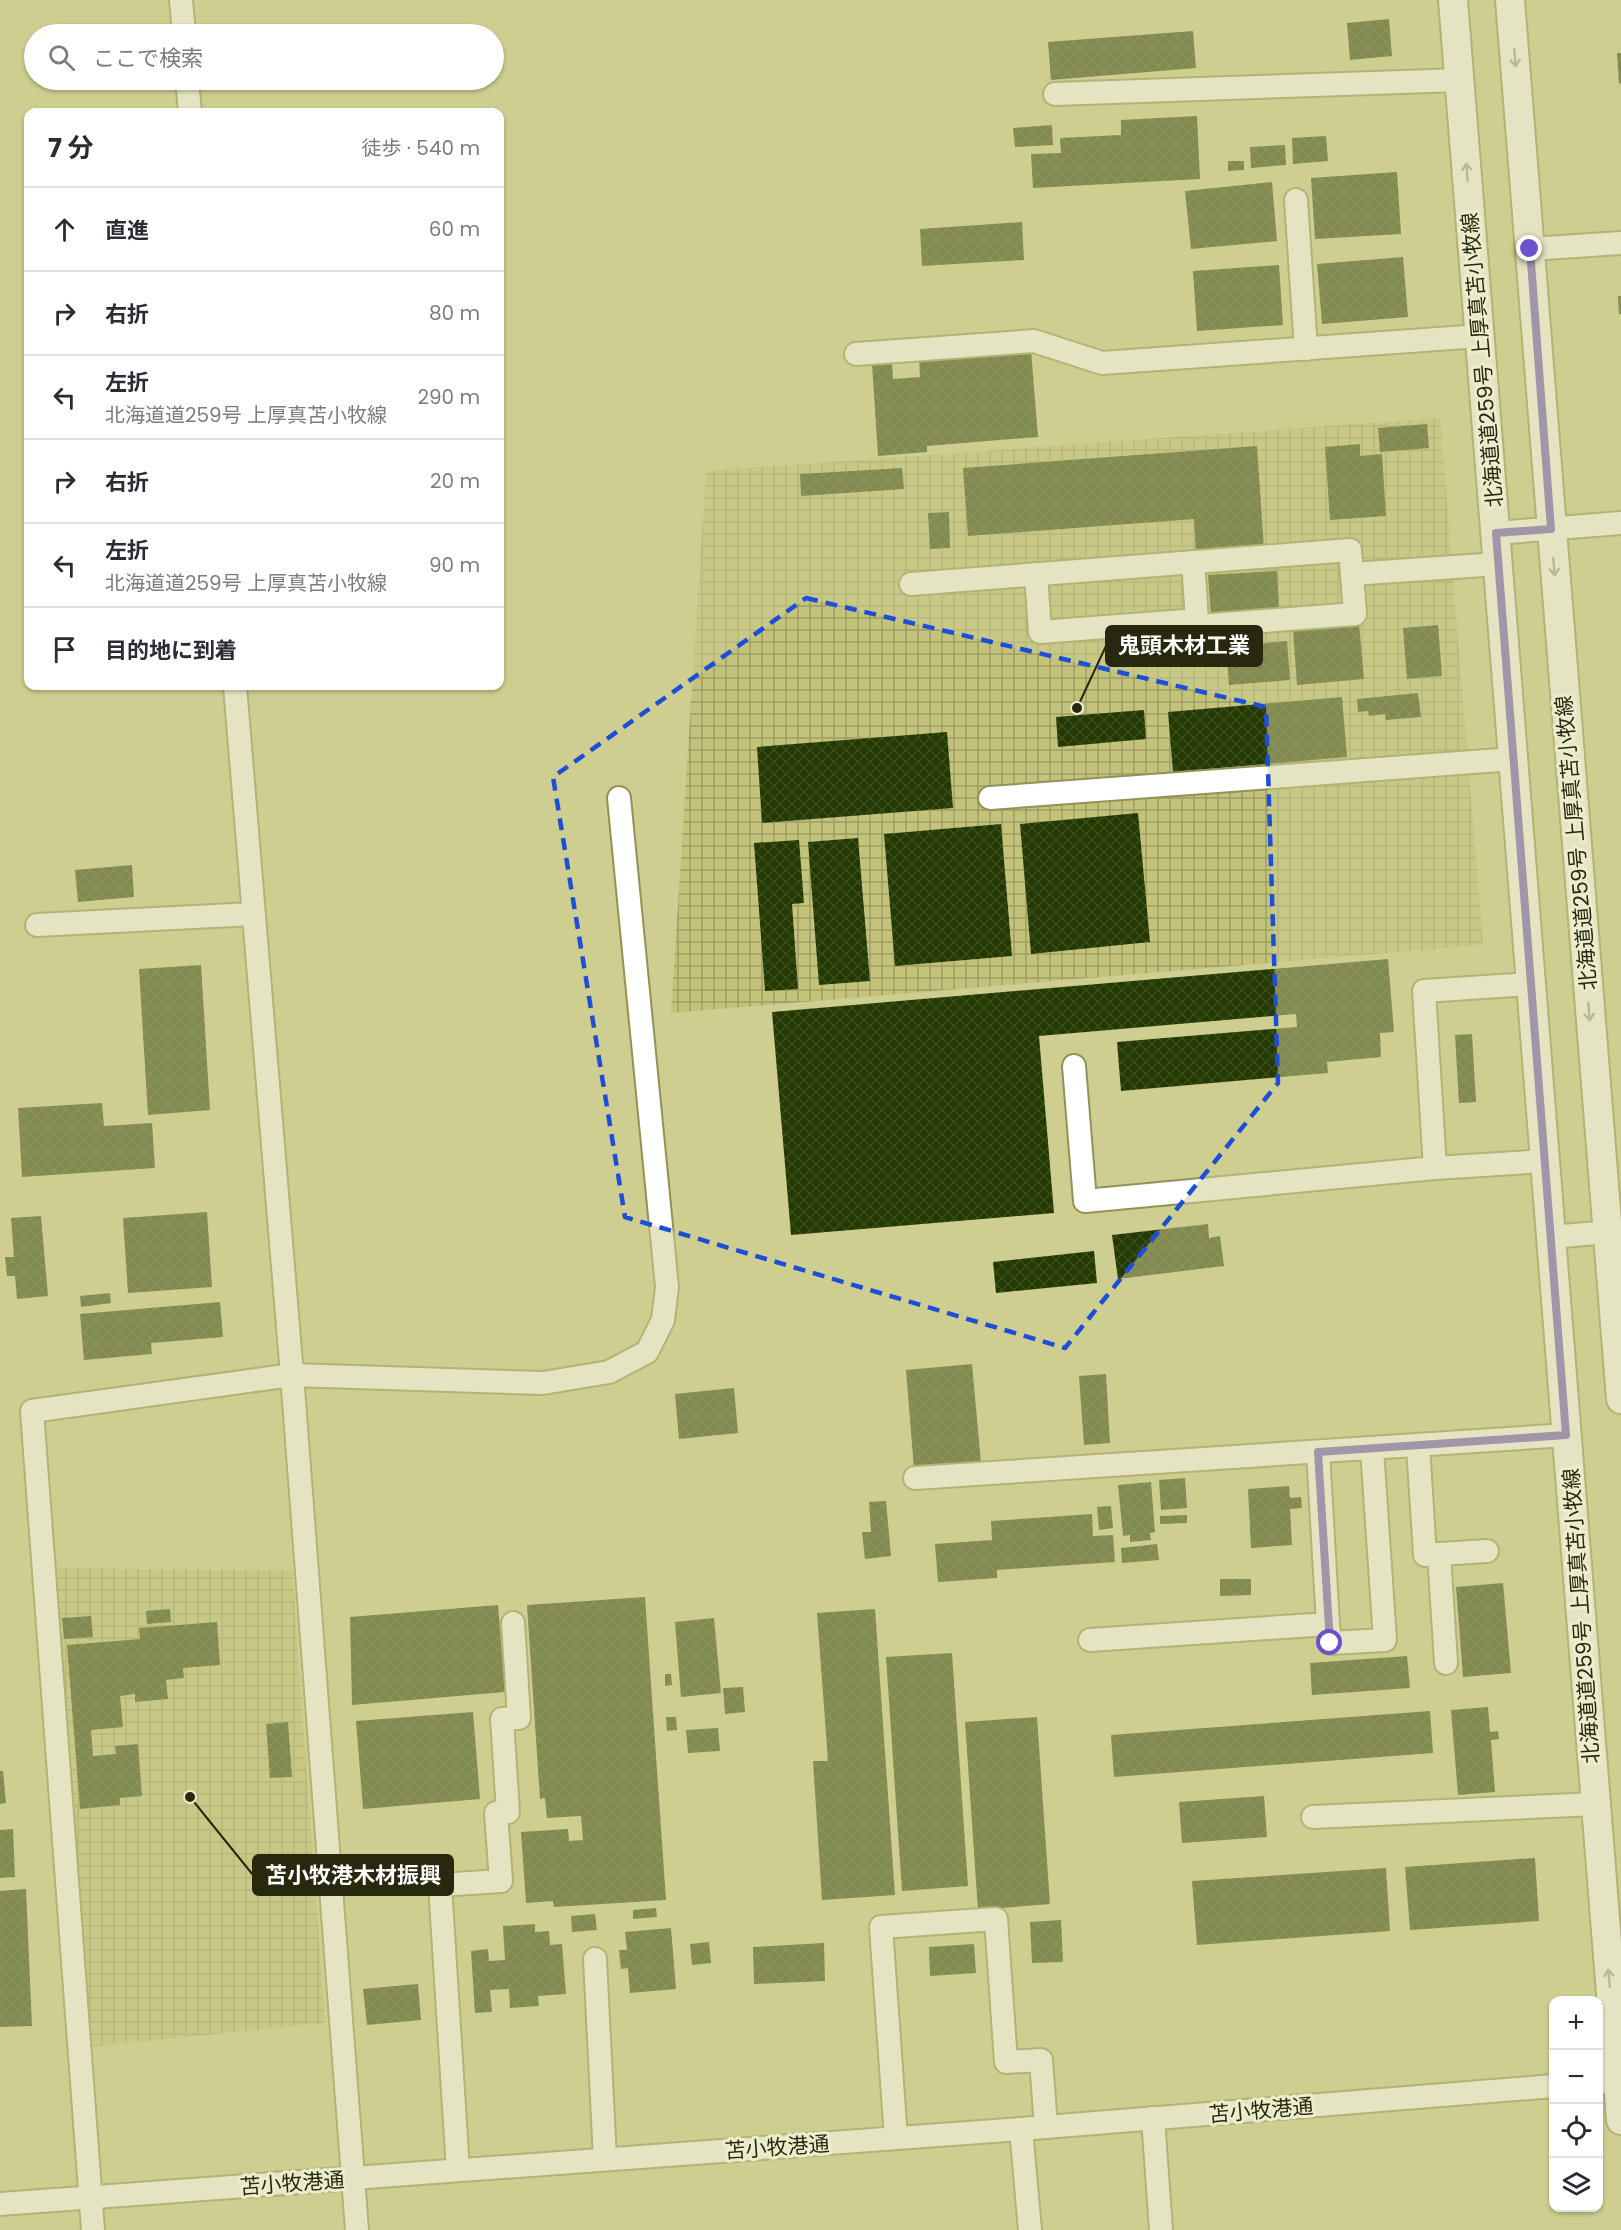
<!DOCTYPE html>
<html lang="ja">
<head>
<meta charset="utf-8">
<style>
  :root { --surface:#fff; --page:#f2f2f3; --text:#2b2b33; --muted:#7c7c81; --line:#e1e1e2 }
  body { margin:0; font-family:Poppins,"Noto Sans JP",sans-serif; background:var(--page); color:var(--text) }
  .controls { position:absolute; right:18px; bottom:18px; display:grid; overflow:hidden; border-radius:12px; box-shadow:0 2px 4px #0004 }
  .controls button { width:54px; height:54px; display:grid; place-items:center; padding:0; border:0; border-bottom:2px solid var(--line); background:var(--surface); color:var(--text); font:30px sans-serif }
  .stop { position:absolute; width:18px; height:18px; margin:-14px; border:4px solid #6c51ca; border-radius:50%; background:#fff }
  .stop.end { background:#6c51ca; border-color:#fff; box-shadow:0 2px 6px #0008 }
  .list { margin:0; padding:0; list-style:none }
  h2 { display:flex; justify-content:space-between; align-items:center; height:78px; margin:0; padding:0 24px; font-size:26px }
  h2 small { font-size:20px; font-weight:400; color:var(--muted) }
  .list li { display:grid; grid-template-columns:39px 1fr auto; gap:18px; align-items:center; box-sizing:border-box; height:84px; padding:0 24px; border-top:2px solid var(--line) }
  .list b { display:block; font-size:22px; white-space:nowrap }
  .list p { margin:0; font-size:20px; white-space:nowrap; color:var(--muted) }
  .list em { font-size:20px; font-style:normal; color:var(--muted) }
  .icon { flex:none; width:33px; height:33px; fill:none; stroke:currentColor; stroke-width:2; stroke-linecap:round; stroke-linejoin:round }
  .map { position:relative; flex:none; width:1621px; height:2230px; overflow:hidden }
  .search { position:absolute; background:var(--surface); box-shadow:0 2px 4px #0004; left:24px; top:24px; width:480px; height:66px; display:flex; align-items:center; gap:15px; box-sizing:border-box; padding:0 21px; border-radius:33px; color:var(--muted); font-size:22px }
  .panel { position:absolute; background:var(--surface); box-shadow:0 2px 4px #0004; left:24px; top:108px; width:480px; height:582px; border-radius:12px }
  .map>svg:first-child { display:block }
</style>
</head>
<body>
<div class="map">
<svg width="1621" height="2230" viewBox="0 0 1621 2230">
  <defs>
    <pattern id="industrial-grid" width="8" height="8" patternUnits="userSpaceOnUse" patternTransform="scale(1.5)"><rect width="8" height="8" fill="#c3c37c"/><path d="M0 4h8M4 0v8" fill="none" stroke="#9e9e64"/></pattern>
    <pattern id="building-cross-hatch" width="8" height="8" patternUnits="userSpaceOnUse" patternTransform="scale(1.5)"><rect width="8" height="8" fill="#243901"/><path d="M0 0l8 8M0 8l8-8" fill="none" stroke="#3b4d1c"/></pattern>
  </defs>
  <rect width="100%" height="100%" fill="#cdce8f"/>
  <!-- industrial -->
  <g fill="url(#industrial-grid)">
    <path d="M1440 418 1483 945 671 1013 706 471Z"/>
    <path d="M56 1568 292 1571 325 2023 88 2047Z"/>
  </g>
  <!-- building -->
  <g fill="url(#building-cross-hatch)">
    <path d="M1389 19 1392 56 1350 60 1347 23Z"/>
    <path d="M1193 31 1196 68 1051 80 1048 42Z"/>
    <path d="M1617 53H1621V83L1619 84Z"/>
    <path d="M1197 116 1200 179 1033 188 1031 154 1061 153 1060 138 1121 135V120Z"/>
    <path d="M1052 125 1053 145 1015 147 1013 128Z"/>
    <path d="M1326 136 1328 161 1293 164 1292 138Z"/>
    <path d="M1285 145 1286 165 1251 168 1250 147Z"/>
    <path d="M1228 161H1244V170L1228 171Z"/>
    <path d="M1397 172 1401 234 1315 239 1311 178Z"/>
    <path d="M1272 182 1277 241 1191 249 1185 191Z"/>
    <path d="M1022 222 1024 260 922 266 920 229Z"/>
    <path d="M1403 257 1408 317 1322 324 1317 264Z"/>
    <path d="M1279 265 1283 325 1197 331 1193 271Z"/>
    <path d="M1618 296H1621V314H1619Z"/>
    <path d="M1031 350 1038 437 927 446V452L878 456 872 364 892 363 893 379 920 377 919 358Z"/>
    <path d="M1427 424 1429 448 1380 452 1378 428Z"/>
    <path d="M1360 444V456L1382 454 1386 516 1330 520 1325 447Z"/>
    <path d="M1257 446 1264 549 1196 554 1194 519 968 536 963 468Z"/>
    <path d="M902 468 904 489 801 496 800 474Z"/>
    <path d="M949 512 950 548 930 549 928 513Z"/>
    <path d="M1277 571 1279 608 1211 614 1208 575Z"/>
    <path d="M1359 624 1364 679 1297 685 1293 630Z"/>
    <path d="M1438 625 1442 676 1407 679 1403 628Z"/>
    <path d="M1287 641 1290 680 1229 685 1226 647Z"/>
    <path d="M1418 693 1421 717 1386 720 1385 714 1369 716 1368 711 1358 712 1357 699Z"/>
    <path d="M1342 697 1347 757 1173 772 1168 712Z"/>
    <path d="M1144 710 1146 739 1058 747 1056 717Z"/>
    <path d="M947 732 953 808 762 823 757 747Z"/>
    <path d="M1138 813 1150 942 1031 954 1020 824Z"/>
    <path d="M1001 824 1012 956 895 966 884 834Z"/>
    <path d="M858 838 870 981 819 985 808 842Z"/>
    <path d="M799 840 804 903 792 904 798 989 765 991 754 843Z"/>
    <path d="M132 865 134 897 78 902 75 870Z"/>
    <path d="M1388 959 1394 1032 1380 1033 1381 1057 1327 1062 1328 1073 1121 1091 1117 1042 1297 1027 1296 1014 1039 1036 1054 1213 791 1235 772 1012Z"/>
    <path d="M201 965 210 1110 148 1115 139 969Z"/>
    <path d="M1472 1034 1476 1102 1459 1103 1455 1035Z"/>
    <path d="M102 1103 104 1126 152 1123 155 1168 22 1177 18 1108Z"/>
    <path d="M207 1212 212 1287 128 1293 123 1218Z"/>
    <path d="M41 1216 48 1296 17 1299 15 1276H7L5 1257H14L11 1218Z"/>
    <path d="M1208 1224 1209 1238 1220 1236 1224 1266 1118 1279 1112 1235Z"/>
    <path d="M1094 1251 1097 1283 996 1293 993 1262Z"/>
    <path d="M110 1293 111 1303 81 1307 80 1296Z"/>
    <path d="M220 1302 223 1337 151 1343 152 1354 84 1360 80 1314Z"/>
    <path d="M972 1364 981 1463 914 1469 906 1370Z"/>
    <path d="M1106 1374 1110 1443 1084 1445 1079 1376Z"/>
    <path d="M734 1388 738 1433 679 1439 675 1394Z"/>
    <path d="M1185 1478 1187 1508 1161 1510 1159 1480Z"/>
    <path d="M1151 1482 1155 1532 1150 1533 1151 1540 1130 1542V1535L1123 1536 1118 1485Z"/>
    <path d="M1289 1486 1290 1498 1301 1497 1302 1508 1290 1509 1292 1545 1251 1548 1248 1489Z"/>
    <path d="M886 1501 891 1556 865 1559 862 1532H871L869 1502Z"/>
    <path d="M1111 1506 1113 1528 1099 1530 1097 1507Z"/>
    <path d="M1092 1514 1093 1536 1113 1535 1115 1562 997 1570V1578L938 1582 935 1544 992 1540 991 1521Z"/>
    <path d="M1187 1515V1523L1160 1524V1516Z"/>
    <path d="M1157 1544 1159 1560 1122 1563 1121 1548Z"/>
    <path d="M1220 1579H1251V1595L1220 1596Z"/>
    <path d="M1503 1583 1511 1673 1463 1677 1456 1587Z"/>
    <path d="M645 1597 666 1900 554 1907 553 1901 526 1903 521 1832 568 1829 569 1841 583 1840 581 1816 547 1818 545 1798 540 1799 527 1605Z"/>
    <path d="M498 1605 505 1692 352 1705 350 1617Z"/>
    <path d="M170 1609 171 1622 147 1624 146 1611Z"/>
    <path d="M875 1609 895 1895 822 1900 813 1761H828L817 1613Z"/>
    <path d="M91 1616 93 1637 64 1639 62 1618Z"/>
    <path d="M714 1618 721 1693 681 1697 675 1622Z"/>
    <path d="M217 1622 220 1665 183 1668 184 1678 166 1680 168 1699 135 1702V1694L120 1696 123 1727 91 1730 93 1756 116 1754 115 1746 138 1744 142 1796 120 1798V1805L80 1809 67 1645 140 1639 139 1628Z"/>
    <path d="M952 1653 968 1886 902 1891 886 1657Z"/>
    <path d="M1407 1656 1410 1688 1312 1695 1310 1663Z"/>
    <path d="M665 1674H671L672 1685 665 1686Z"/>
    <path d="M743 1687 745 1712 725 1714 723 1688Z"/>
    <path d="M1488 1707 1490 1732 1498 1731 1499 1739 1491 1740 1495 1792 1458 1795 1451 1710Z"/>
    <path d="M1430 1711 1433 1753 1114 1777 1111 1735Z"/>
    <path d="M473 1712 480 1799 363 1809 356 1721Z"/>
    <path d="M666 1717H676L677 1730 667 1731Z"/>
    <path d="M1037 1717 1050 1904 978 1910 965 1722Z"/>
    <path d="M288 1722 292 1777 270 1778 266 1724Z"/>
    <path d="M718 1728 720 1751 688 1753 686 1730Z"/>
    <path d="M0 1771H3L6 1803 0 1804Z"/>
    <path d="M1264 1796 1267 1837 1182 1843 1179 1802Z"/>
    <path d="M13 1829 15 1877 0 1878V1830Z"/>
    <path d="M1535 1858 1539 1921 1410 1930 1405 1867Z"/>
    <path d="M1386 1868 1390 1931 1197 1945 1192 1881Z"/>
    <path d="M26 1889 32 2026 0 2027V1891Z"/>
    <path d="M656 1908 657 1917 633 1919V1910Z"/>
    <path d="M595 1914 597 1930 572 1932 571 1916Z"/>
    <path d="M1061 1920 1063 1962 1032 1963 1030 1922Z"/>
    <path d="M535 1924V1932L549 1931 550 1945 562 1944 566 1994 538 1996 539 2006 510 2008 509 1989 490 1990 492 2012 475 2013 471 1951 488 1949 489 1961 505 1960 503 1926Z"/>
    <path d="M671 1928 676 1989 630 1993 628 1968 621 1969 619 1950H627L625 1932Z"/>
    <path d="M709 1942 711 1963 692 1965 690 1944Z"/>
    <path d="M824 1943 825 1981 754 1984 753 1947Z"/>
    <path d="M974 1944 976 1973 930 1976 929 1947Z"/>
    <path d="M418 1984 421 2020 367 2025 363 1989Z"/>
  </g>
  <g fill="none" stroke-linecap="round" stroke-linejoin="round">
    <!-- minor casing -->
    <g stroke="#919255" stroke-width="26">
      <g id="minor">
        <path d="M181 0 184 34"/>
        <path d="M187 80 190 112"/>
        <path d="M1055 94 1460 80"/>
        <path d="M1296 200 1306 349"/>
        <path d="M1530 249 1621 243"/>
        <path d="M856 354 1034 341 1102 363 1480 336"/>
        <path d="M1496 533 1621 523"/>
        <path d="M1036 574 1040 632 1197 620 1193 562"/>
        <path d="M911 584 1350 550 1352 574 1498 564"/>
        <path d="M1197 620 1198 626 1355 614 1352 574"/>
        <path d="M235 686 292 1375 357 2230"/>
        <path d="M990 798 1513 759"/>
        <path d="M37 925 253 914"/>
        <path d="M1531 984 1424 991 1435 1168 1545 1161"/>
        <path d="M1074 1066 1085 1201 1435 1168"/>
        <path d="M1551 1237 1621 1231"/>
        <path d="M1418 1446 1425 1555 1487 1551"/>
        <path d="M915 1478 1567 1435"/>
        <path d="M1439 1554 1446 1663"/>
        <path d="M1328 1624 1330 1643 1385 1640 1372 1449"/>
        <path d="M1090 1640 1328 1624 1318 1452"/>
        <path d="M1313 1817 1595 1804"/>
        <path d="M595 1959 605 2159"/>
        <path d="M1598 2082 1621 2081"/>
        <path d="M1153 2118 1161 2230"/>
        <path d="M1021 2129 1030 2230"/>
        <path d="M896 2138 881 1927 996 1919 1006 2062 1041 2060 1046 2127"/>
        <path d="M458 2170 440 1885 501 1881 496 1813 508 1812 502 1719 519 1718 513 1623"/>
        <path d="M0 2204 1021 2129 1554 2086"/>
        <path d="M93 2230 32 1411 292 1375 543 1383 609 1372 647 1352 663 1320 667 1287 619 798"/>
      </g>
    </g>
    <!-- major casing -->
    <g stroke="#919255" stroke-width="32">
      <g id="major">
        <path d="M1453 0 1621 2120"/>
        <path d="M1510 0 1621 1399"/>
      </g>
    </g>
    <!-- minor -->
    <use href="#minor" stroke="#fff" stroke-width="22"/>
    <!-- major -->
    <use href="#major" stroke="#fff" stroke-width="28"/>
  </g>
  <!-- one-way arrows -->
  <defs><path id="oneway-shaft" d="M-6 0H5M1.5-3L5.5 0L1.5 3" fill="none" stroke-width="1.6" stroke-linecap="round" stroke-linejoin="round" transform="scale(1.5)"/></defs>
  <g stroke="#9e9e93">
    <use href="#oneway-shaft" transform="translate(1515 58) rotate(85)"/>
    <use href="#oneway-shaft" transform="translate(1467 172) rotate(-94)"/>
    <use href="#oneway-shaft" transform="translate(1554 567) rotate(85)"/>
    <use href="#oneway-shaft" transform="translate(1589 1012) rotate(85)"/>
    <use href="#oneway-shaft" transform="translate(1609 1978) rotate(-95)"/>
  </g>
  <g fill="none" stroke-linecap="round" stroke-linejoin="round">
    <!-- route -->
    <path stroke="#6c51ca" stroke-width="8" d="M1330 1643 1318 1452 1566 1435 1496 533 1551 529 1530 249"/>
  </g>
  <!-- marked area -->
  <path d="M0 0H1621V2230H0ZM806 598 1266 707 1278 1083 1065 1348 625 1217 553 777Z" fill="#cdce8f" fill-opacity=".55" fill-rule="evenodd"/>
  <path fill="none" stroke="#1d4ed8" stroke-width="4.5" stroke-dasharray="12 8" stroke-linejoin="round" d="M806 598 1266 707 1278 1083 1065 1348 625 1217 553 777Z"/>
  <g text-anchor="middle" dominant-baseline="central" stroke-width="6" stroke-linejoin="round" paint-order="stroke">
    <!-- street labels -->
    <g font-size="21" fill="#28280e" stroke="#ebedcd">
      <text transform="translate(1482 360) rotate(-95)">北海道道259号 上厚真苫小牧線</text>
      <text transform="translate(1576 843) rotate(-95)">北海道道259号 上厚真苫小牧線</text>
      <text transform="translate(1581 1616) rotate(-94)">北海道道259号 上厚真苫小牧線</text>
      <text transform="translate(1261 2110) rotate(-5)">苫小牧港通</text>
      <text transform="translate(777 2147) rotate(-4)">苫小牧港通</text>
      <text transform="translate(292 2183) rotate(-4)">苫小牧港通</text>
    </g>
  </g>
  <!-- callouts -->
  <path fill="none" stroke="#28280e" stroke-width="2" d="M1077 708L1106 646M190 1797L253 1875"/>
  <g fill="#28280e" stroke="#ebedcd" stroke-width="2">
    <circle cx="1077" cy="708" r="6"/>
    <circle cx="190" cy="1797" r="6"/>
  </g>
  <g fill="#28280e" stroke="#28280e" stroke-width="2">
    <rect x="1106" y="626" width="156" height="40" rx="6"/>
    <rect x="253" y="1855" width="200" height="40" rx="6"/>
  </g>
  <g font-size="22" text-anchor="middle" font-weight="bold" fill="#fff">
    <text x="1184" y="653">鬼頭木材工業</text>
    <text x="353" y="1883">苫小牧港木材振興</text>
  </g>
</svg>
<div class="controls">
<button>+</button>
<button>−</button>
<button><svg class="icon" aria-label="locate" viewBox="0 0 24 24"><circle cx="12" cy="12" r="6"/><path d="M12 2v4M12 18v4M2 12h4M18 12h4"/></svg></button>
<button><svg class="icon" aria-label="layers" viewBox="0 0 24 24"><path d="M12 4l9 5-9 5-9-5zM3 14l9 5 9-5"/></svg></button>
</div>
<div class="stop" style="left:1330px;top:1643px"></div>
<div class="stop end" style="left:1530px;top:249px"></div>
<div class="search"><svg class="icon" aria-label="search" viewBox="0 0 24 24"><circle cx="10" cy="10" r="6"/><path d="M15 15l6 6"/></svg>ここで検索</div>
<section class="panel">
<h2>7 分<small>徒歩 · 540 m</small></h2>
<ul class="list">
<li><svg class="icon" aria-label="ahead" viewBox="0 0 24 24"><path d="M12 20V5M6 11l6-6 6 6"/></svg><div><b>直進</b></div><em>60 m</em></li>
<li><svg class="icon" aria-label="right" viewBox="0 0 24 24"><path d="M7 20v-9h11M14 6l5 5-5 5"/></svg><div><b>右折</b></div><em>80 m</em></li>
<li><svg class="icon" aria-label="left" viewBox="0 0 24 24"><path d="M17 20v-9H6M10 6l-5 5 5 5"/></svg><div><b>左折</b><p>北海道道259号 上厚真苫小牧線</p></div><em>290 m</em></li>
<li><svg class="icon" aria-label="right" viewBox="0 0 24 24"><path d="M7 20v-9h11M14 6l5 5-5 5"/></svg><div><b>右折</b></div><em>20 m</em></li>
<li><svg class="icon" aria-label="left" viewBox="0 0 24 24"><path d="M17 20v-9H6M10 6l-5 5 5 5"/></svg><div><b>左折</b><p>北海道道259号 上厚真苫小牧線</p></div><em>90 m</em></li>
<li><svg class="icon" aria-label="arrive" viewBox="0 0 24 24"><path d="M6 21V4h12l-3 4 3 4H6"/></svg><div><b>目的地に到着</b></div></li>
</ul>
</section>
</div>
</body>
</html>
